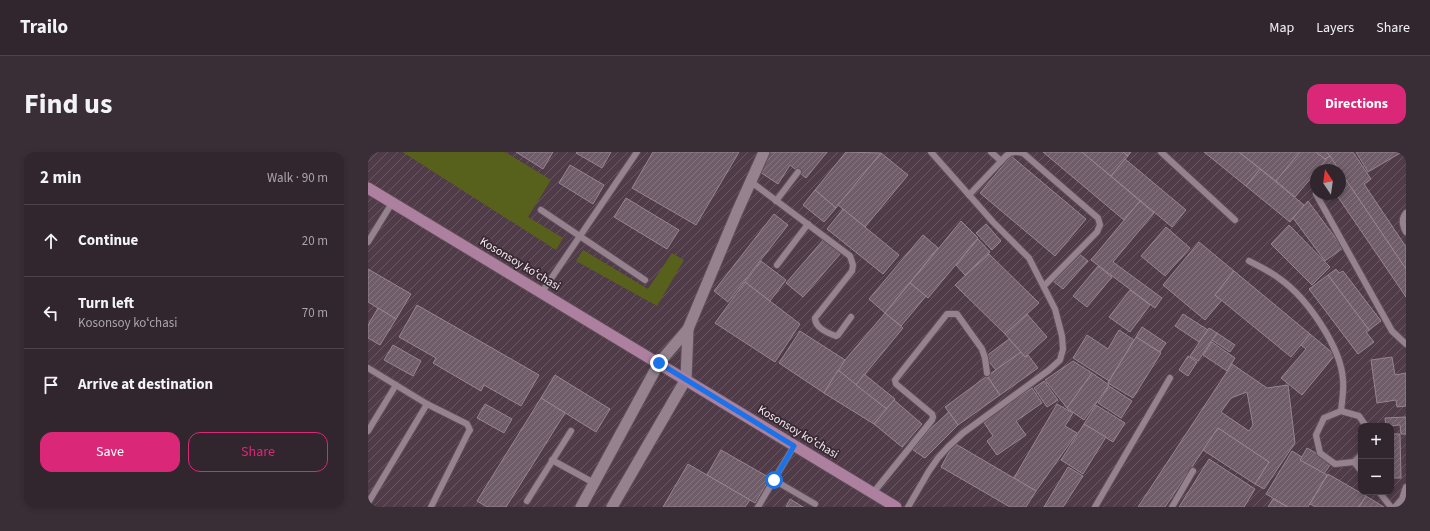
<!DOCTYPE html>
<html lang="en">
<head>
<meta charset="utf-8">
<style>
  :root { --surface:#32262e; --page:#3a2e36; --text:#f1f3f6; --muted:#a8a5aa; --line:#4d434a; --accent:#db2777 }
  body { margin:0; font-family:"Source Sans 3",sans-serif; background:var(--page); color:var(--text) }
  .controls { position:absolute; right:12px; bottom:12px; display:grid; overflow:hidden; border-radius:8px; box-shadow:0 2px 6px #0003 }
  .controls button { width:36px; height:36px; display:grid; place-items:center; padding:0; border:0; border-bottom:1px solid var(--line); background:var(--surface); color:var(--text); font:20px sans-serif }
  .compass { position:absolute; left:942px; top:12px; width:36px; height:36px; border-radius:50%; background:var(--surface); box-shadow:0 2px 6px #0003; rotate:347deg }
  .stop { position:absolute; width:12px; height:12px; margin:-9px; border:3px solid #1a73e8; border-radius:50%; background:#fff }
  .stop.end { background:#1a73e8; border-color:#fff; box-shadow:0 1px 4px #0008 }
  .list { margin:0; padding:0; list-style:none }
  h2 { display:flex; justify-content:space-between; align-items:center; height:52px; margin:0; padding:0 16px; font-size:17px }
  h2 small { font-size:13px; font-weight:400; color:var(--muted) }
  .list li { display:grid; grid-template-columns:26px 1fr auto; gap:12px; align-items:center; box-sizing:border-box; height:72px; padding:0 16px; border-top:1px solid var(--line) }
  .list b { display:block; font-size:15px; white-space:nowrap }
  .list p { margin:0; font-size:13px; white-space:nowrap; color:var(--muted) }
  .list em { font-size:13px; font-style:normal; color:var(--muted) }
  .actions { display:flex; gap:8px; padding:12px 16px }
  .actions a { flex:1; padding:9px 0; border:1px solid var(--accent); border-radius:12px; text-align:center; font-size:14px; color:var(--accent) }
  .actions .main { background:var(--accent); color:#fff }
  .icon { flex:none; width:22px; height:22px; fill:none; stroke:currentColor; stroke-width:2; stroke-linecap:round; stroke-linejoin:round }
  .map { position:relative; flex:none; width:1038px; height:355px; overflow:hidden; border-radius:12px }
  header { display:flex; align-items:center; gap:24px; box-sizing:border-box; height:56px; padding:0 20px; background:var(--surface); border-bottom:1px solid var(--line) }
  header strong { font-size:19px }
  nav { display:flex; gap:22px; margin-inline-start:auto; font-size:14px }
  .intro { display:flex; align-items:center; justify-content:space-between; box-sizing:border-box; height:96px; padding:0 24px }
  h1 { margin:0; font-size:28px }
  .button { padding:10px 18px; border-radius:12px; background:var(--accent); color:#fff; font-size:14px; font-weight:700 }
  main { display:flex; gap:24px; padding:0 24px }
  aside { flex:1; background:var(--surface); border-radius:12px; box-shadow:0 2px 6px #0003 }
  .map>svg:first-child { display:block }
</style>
</head>
<body>
<header>
<strong>Trailo</strong>
<nav><a>Map</a><a>Layers</a><a>Share</a></nav>
</header>
<div class="intro"><h1>Find us</h1><a class="button">Directions</a></div>
<main>
<aside>
<h2>2 min<small>Walk · 90 m</small></h2>
<ul class="list">
<li><svg class="icon" aria-label="ahead" viewBox="0 0 24 24"><path d="M12 20V5M6 11l6-6 6 6"/></svg><div><b>Continue</b></div><em>20 m</em></li>
<li><svg class="icon" aria-label="left" viewBox="0 0 24 24"><path d="M17 20v-9H6M10 6l-5 5 5 5"/></svg><div><b>Turn left</b><p>Kosonsoy koʻchasi</p></div><em>70 m</em></li>
<li><svg class="icon" aria-label="arrive" viewBox="0 0 24 24"><path d="M6 21V4h12l-3 4 3 4H6"/></svg><div><b>Arrive at destination</b></div></li>
</ul>
<div class="actions"><a class="main">Save</a><a>Share</a></div>
</aside>
<div class="map">
<svg width="1038" height="355" viewBox="0 0 1038 355">
  <defs>
    <pattern id="industrial-furrows" width="10" height="10" patternUnits="userSpaceOnUse"><rect width="10" height="10" fill="#503b49"/><path d="M-1 1l2-2M0 10L10 0M9 11l2-2" fill="none" stroke="#6a5764"/></pattern>
    <pattern id="building-hatch" width="6" height="6" patternUnits="userSpaceOnUse"><rect width="6" height="6" fill="#6f5d69"/><path d="M-1 1l2-2M0 6l6-6M5 7l2-2" fill="none" stroke="#84747f"/></pattern>
  </defs>
  <rect width="100%" height="100%" fill="#42323d"/>
  <!-- industrial -->
  <path fill="url(#industrial-furrows)" fill-rule="evenodd" d="M0 0H1038V355H0ZM948 18H972V42H948ZM993 274H1023V340H993Z"/>
  <!-- grass -->
  <g fill="#58611b">
    <path d="M36 0H137L183 28 160 65 195 86 188 98 36 1Z"/>
    <path d="M215 98 280 137 304 101 316 108 289 154 208 109Z"/>
  </g>
  <!-- building -->
  <g fill="url(#building-hatch)" stroke="#988491" fill-rule="evenodd">
    <path d="M148 0H185L175 17Z"/>
    <path d="M209 0H243L234 16 208 1Z"/>
    <path d="M285 0H371L328 73 264 36Z"/>
    <path d="M401 0H459L438 26 422 13 410 32 392 20Z"/>
    <path d="M478 0 513 1 468 56 447 38Z"/>
    <path d="M675 0H714L772 49 756 68Z"/>
    <path d="M714 0H755L760 4 743 24Z"/>
    <path d="M755 0H763L760 4Z"/>
    <path d="M836 0H871L892 17 878 34Z"/>
    <path d="M871 0H932L908 29Z"/>
    <path d="M932 0H948L958 8 950 18H948V20L927 45 908 29Z"/>
    <path d="M948 0H959L962 4 957 7Z"/>
    <path d="M959 0H985L1003 27 996 32 1038 95V117Z"/>
    <path d="M988 0H1034L1000 20Z"/>
    <path d="M513 1 540 23 497 75 470 53Z"/>
    <path d="M643 4 718 67 687 104 612 41Z"/>
    <path d="M962 4 971 18H952L951 16 958 8 957 7Z"/>
    <path d="M757 7 818 58 804 75 743 24Z"/>
    <path d="M202 13 236 33 225 52 191 31Z"/>
    <path d="M892 17 936 53 922 70 878 34Z"/>
    <path d="M972 19 1038 117V145L968 42H972Z"/>
    <path d="M447 38 468 56 456 70 435 53Z"/>
    <path d="M258 46 311 78 299 97 246 65Z"/>
    <path d="M772 49 786 61 745 110 794 146 787 156 723 108Z"/>
    <path d="M940 49 975 96 957 109 925 66Z"/>
    <path d="M475 57 531 103 515 122 459 77Z"/>
    <path d="M406 62 420 73 360 150 346 139Z"/>
    <path d="M593 69 610 86 560 146 542 131Z"/>
    <path d="M618 72 633 89 624 98 608 81Z"/>
    <path d="M921 73 962 115 944 133 903 92Z"/>
    <path d="M798 75 822 96 797 124 773 104Z"/>
    <path d="M555 83 570 96 517 161 501 147Z"/>
    <path d="M456 87 473 101 435 145 418 131Z"/>
    <path d="M610 87 622 100 597 123 588 113Z"/>
    <path d="M831 90 866 119 847 143 854 148 837 168 795 133Z"/>
    <path d="M710 101 720 109 695 137 685 129Z"/>
    <path d="M621 102 671 151 637 182 587 133Z"/>
    <path d="M393 109 418 128 402 149 377 130Z"/>
    <path d="M730 114 744 125 719 155 705 144Z"/>
    <path d="M0 117 43 142 28 167 0 150Z"/>
    <path d="M968 117 971 121 975 119 1013 169 1001 178 960 123Z"/>
    <path d="M866 119 942 182 923 205 847 143Z"/>
    <path d="M960 123 1001 178 998 180 1006 190 990 202 941 137Z"/>
    <path d="M377 130 432 172 407 210 347 171Z"/>
    <path d="M542 131 558 144 533 174 517 161Z"/>
    <path d="M762 138 782 153 762 180 741 165Z"/>
    <path d="M49 153 171 223 153 254 116 233 113 239 65 211 68 206 31 185Z"/>
    <path d="M10 156 28 167 12 193 0 186V173Z"/>
    <path d="M517 161 535 176 488 233 470 218 477 208Z"/>
    <path d="M659 162 679 185 657 205 637 182Z"/>
    <path d="M815 162 840 178 831 190 807 174Z"/>
    <path d="M774 175 798 191 792 200 768 185Z"/>
    <path d="M841 176 849 181 830 209 822 204Z"/>
    <path d="M751 178 766 188 741 229 705 206 719 183 740 197Z"/>
    <path d="M432 179 477 208 456 241 411 211Z"/>
    <path d="M849 181 867 193 862 200 844 188Z"/>
    <path d="M942 182 967 203 934 243 913 226 938 197 933 193Z"/>
    <path d="M768 185 793 201 765 246 740 231Z"/>
    <path d="M641 187 653 200 628 218 617 205Z"/>
    <path d="M844 190 867 206 859 219 835 203Z"/>
    <path d="M25 193 53 209 45 224 16 208Z"/>
    <path d="M653 200 657 205 660 203 670 216 632 243 619 224Z"/>
    <path d="M820 204 829 210 820 224 811 218Z"/>
    <path d="M1024 205 1027 223 1038 221V254L1029 255 1028 248 1009 251 1003 208Z"/>
    <path d="M705 209 724 221 699 256 677 228Z"/>
    <path d="M864 212 899 236 920 233 927 291 896 337 887 332 901 310 850 276 797 355H770ZM879 240 885 273 881 279 853 260 863 246Z"/>
    <path d="M470 218 519 257 506 272 456 241Z"/>
    <path d="M724 221 741 233 716 268 699 256Z"/>
    <path d="M496 222 527 247 519 257 488 233Z"/>
    <path d="M187 223 242 257 228 280 173 246Z"/>
    <path d="M619 224 632 243 590 273 577 255Z"/>
    <path d="M676 229 690 248 679 255 666 236Z"/>
    <path d="M741 234 764 249 753 266 730 251Z"/>
    <path d="M664 236 674 251 648 269 658 283 629 303 619 289 625 284 615 269Z"/>
    <path d="M173 246 197 261 138 355H119L109 349Z"/>
    <path d="M526 248 554 272 534 295 506 272Z"/>
    <path d="M117 252 144 267 136 281 109 266Z"/>
    <path d="M689 252 705 261 697 274 709 281 668 339 646 326Z"/>
    <path d="M728 253 757 271 745 290 716 272Z"/>
    <path d="M581 260 590 273 557 306 545 298 561 278Z"/>
    <path d="M1038 265V282H1033L1032 273 1018 274 1017 266Z"/>
    <path d="M716 272 738 285 715 322 693 308Z"/>
    <path d="M850 276 901 310 887 332 835 298Z"/>
    <path d="M1023 282H1032L1033 326H1023Z"/>
    <path d="M586 291 668 339 658 355H642L573 315Z"/>
    <path d="M939 296 964 310 956 322 932 308Z"/>
    <path d="M353 298 402 326 387 351 339 323Z"/>
    <path d="M924 299 934 305 932 308 959 323 940 355H920L898 342Z"/>
    <path d="M841 307 887 337 876 355H811Z"/>
    <path d="M320 312 382 348 377 355H295Z"/>
    <path d="M700 315 715 324 695 355H676Z"/>
    <path d="M960 322 998 344 991 355H948L942 352Z"/>
    <path d="M998 344 1016 355H991Z"/>
    <path d="M422 347 435 355H418Z"/>
    <path d="M905 347 920 355H900Z"/>
  </g>
  <g fill="none" stroke-linecap="round" stroke-linejoin="round">
    <!-- service casing -->
    <g stroke="#5e4f59" stroke-width="8">
      <g id="service">
        <path d="M623 0 633 9"/>
        <path d="M649 0 655 1 730 66 732 73 729 80 676 134"/>
        <path d="M793 0 867 68"/>
        <path d="M382 29 482 104 485 113 484 119 447 166C447 176 460 181 468 184L470 183 483 165"/>
        <path d="M948 42 1024 179 1038 192"/>
        <path d="M601 43 638 4 642 1 647 0"/>
        <path d="M408 49 430 20"/>
        <path d="M173 58 277 128"/>
        <path d="M1038 61C1033 67 1034 73 1038 80"/>
        <path d="M0 90 24 51"/>
        <path d="M881 109C891 114 903 120 912 127 939 146 973 195 975 228 976 238 974 249 973 259"/>
        <path d="M409 113 440 72"/>
        <path d="M174 140 269 0"/>
        <path d="M0 216 59 252 99 272 102 278 100 281 63 355"/>
        <path d="M0 279 28 233"/>
        <path d="M993 303 986 310 967 312 952 301 948 283 956 266 973 259 991 264 998 274"/>
        <path d="M184 308 226 331"/>
        <path d="M986 310 993 319"/>
        <path d="M406 328 447 352"/>
        <path d="M1011 340 1023 355"/>
        <path d="M505 341 564 268 565 265 564 262 528 232 527 228 579 162H589L614 197 617 206 619 221"/>
        <path d="M159 349 203 279"/>
        <path d="M0 351 59 252"/>
        <path d="M390 355 426 294"/>
        <path d="M540 355 561 319 570 306 580 295 595 281 681 218 692 208 695 197 694 184 687 157 661 106 625 70 563 0"/>
        <path d="M727 355 802 226"/>
        <path d="M804 355 825 319"/>
        <path d="M1027 355 1034 347 1038 335"/>
      </g>
    </g>
    <!-- minor casing -->
    <g stroke="#5e4f59" stroke-width="13">
      <g id="minor">
        <path d="M291 211 320 177 369 60 396 0"/>
        <path d="M318 227 320 177"/>
      </g>
    </g>
    <!-- tertiary casing -->
    <g stroke="#5e4f59" stroke-width="13">
      <g id="tertiary">
        <path d="M213 355 291 211"/>
        <path d="M244 355 318 227"/>
      </g>
    </g>
    <!-- secondary casing -->
    <g stroke="#5e4f59" stroke-width="13">
      <path id="secondary" d="M0 36 528 355"/>
    </g>
    <!-- service -->
    <use href="#service" stroke="#96828f" stroke-width="6"/>
    <!-- minor -->
    <use href="#minor" stroke="#96828f" stroke-width="11"/>
    <!-- tertiary -->
    <use href="#tertiary" stroke="#96828f" stroke-width="11"/>
    <!-- secondary -->
    <use href="#secondary" stroke="#ac809e" stroke-width="11"/>
  </g>
  <g fill="none" stroke-linecap="round" stroke-linejoin="round">
    <!-- route -->
    <path stroke="#1a73e8" stroke-width="5" d="M291 211 426 294 406 328"/>
  </g>
  <g text-anchor="middle" dominant-baseline="central" stroke-width="3.5" stroke-linejoin="round" paint-order="stroke">
    <!-- street labels -->
    <g font-size="12" fill="#f4e9f0" stroke="#382832">
      <text transform="translate(152 112) rotate(31)">Kosonsoy koʻchasi</text>
      <text transform="translate(430 280) rotate(31)">Kosonsoy koʻchasi</text>
    </g>
  </g>
</svg>
<div class="controls">
<button>+</button>
<button>−</button>
</div>
<svg class="compass" viewBox="-18 -18 36 36"><path d="M0-13l5 13h-10z" fill="#e53935"/><path d="M0 13l5-13h-10z" fill="#a8a5aa"/></svg>
<div class="stop" style="left:406px;top:328px"></div>
<div class="stop end" style="left:291px;top:211px"></div>
</div>
</main>
</body>
</html>
